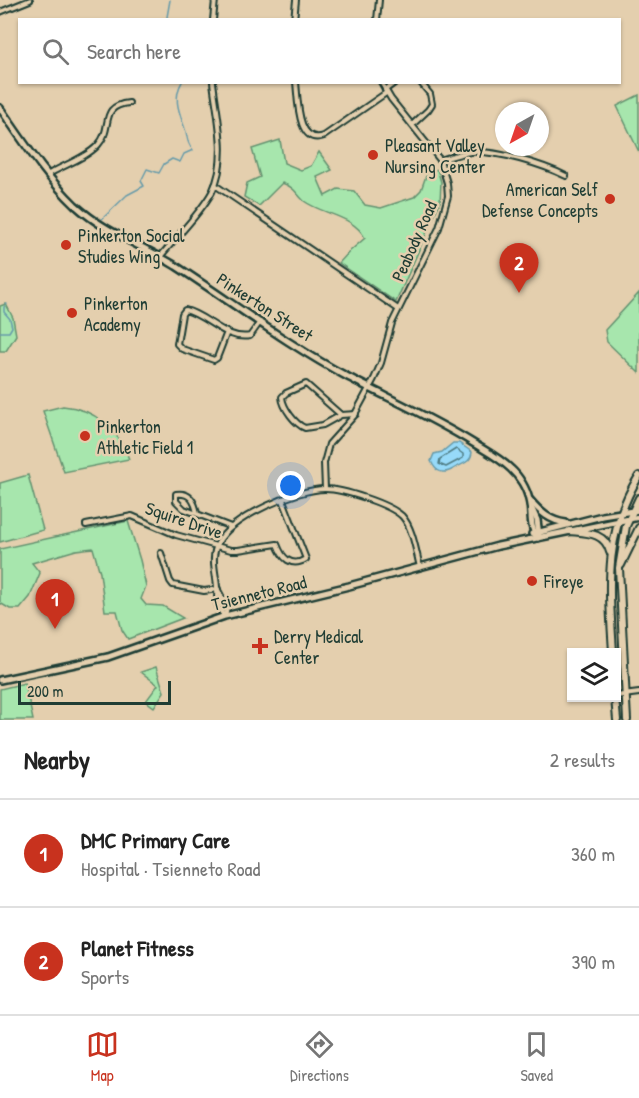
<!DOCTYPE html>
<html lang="en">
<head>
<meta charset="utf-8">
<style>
  :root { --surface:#fff; --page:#f2f2f2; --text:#222; --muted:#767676; --line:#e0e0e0; --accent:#c8321e }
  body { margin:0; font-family:"Patrick Hand",sans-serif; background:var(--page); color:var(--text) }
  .controls { position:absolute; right:18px; bottom:18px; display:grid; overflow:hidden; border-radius:0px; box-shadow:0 2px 4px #0004 }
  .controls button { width:54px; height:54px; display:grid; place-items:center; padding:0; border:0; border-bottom:2px solid var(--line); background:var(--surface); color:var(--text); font:30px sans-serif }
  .compass { position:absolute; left:495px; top:102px; width:54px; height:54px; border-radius:50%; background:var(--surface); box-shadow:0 2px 4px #0004; rotate:220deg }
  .scale { position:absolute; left:18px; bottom:15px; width:153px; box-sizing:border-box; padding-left:6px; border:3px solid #1f3d34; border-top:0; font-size:16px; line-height:21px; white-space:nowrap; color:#1f3d34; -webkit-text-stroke:4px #e4cfae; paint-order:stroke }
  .you { position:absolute; left:291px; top:486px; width:21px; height:21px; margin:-15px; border:4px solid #fff; border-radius:50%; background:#1a73e8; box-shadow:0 0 0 9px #1a73e833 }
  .badge { display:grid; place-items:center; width:39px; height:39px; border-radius:50%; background:var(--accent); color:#fff; font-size:20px; font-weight:700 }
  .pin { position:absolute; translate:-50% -50px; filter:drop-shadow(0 2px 3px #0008) }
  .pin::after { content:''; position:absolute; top:32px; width:21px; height:18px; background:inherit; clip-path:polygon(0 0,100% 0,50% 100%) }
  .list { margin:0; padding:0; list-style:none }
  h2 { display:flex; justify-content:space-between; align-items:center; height:78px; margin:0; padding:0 24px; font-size:26px }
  h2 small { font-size:20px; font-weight:400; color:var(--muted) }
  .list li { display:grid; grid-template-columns:39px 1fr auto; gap:18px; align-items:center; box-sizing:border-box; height:108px; padding:0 24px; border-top:2px solid var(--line) }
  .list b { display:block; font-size:22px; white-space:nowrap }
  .list p { margin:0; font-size:20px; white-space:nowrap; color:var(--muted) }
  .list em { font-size:20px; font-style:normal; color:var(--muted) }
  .icon { flex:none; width:33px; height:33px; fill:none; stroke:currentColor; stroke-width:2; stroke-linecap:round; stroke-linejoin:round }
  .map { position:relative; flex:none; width:639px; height:720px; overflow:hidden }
  .search { position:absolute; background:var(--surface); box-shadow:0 2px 4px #0004; left:18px; right:18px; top:18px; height:66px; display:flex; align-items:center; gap:15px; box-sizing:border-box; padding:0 21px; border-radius:0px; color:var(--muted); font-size:22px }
  .sheet { height:294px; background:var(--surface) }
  nav { display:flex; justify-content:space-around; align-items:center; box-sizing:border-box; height:84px; border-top:2px solid var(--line); background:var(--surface); font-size:16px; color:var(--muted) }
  nav a { display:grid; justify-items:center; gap:3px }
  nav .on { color:var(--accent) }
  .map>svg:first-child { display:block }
</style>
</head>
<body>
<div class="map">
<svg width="639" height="720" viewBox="0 0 639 720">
  <rect width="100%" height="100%" fill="#e4cfae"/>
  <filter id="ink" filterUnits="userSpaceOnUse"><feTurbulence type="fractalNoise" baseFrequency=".0167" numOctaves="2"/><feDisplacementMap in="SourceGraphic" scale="12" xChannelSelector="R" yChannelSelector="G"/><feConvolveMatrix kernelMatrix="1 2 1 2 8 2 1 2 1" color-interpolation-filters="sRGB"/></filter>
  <g filter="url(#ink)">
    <!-- green -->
    <g fill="#a7e6ad" stroke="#639270" stroke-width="1.5">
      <path d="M639 95V152L617 106Z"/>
      <path d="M280 140 284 163 301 170 311 166 319 152 332 170 317 177 325 196 338 189 354 191 365 205 381 208 414 197 421 190 427 173 437 169 441 182 440 202 396 302 339 263 350 251 365 238C353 215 323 215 304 201 295 193 296 188 282 183L259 206 244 197 247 183 260 177 252 149Z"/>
      <path d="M639 293V373L607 342 605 330Z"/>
      <path d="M6 304 13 318 16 335 6 351H0V306Z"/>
      <path d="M63 406C95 409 118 429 129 459L64 472 43 411Z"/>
      <path d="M28 475 43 530 0 542V483Z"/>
      <path d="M128 521 140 560 146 586 141 599 146 605 163 606 183 618 128 639 122 630 117 611H105L100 573 93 548 76 550 32 563 40 573 30 597 20 609H10L0 603V549Z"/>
      <path d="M156 667 164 692 154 707 146 701 158 685 141 672Z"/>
      <path d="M25 683 33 720H0V689Z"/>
    </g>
    <!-- water -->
    <path fill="#97daf9" stroke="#679baa" stroke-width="1.5" d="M453 443H459L472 452C471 463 463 463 455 468 444 475 436 473 431 461L434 454 442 452Z"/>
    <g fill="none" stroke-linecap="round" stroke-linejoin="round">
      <!-- shore -->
      <path stroke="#4f7c83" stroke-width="1.5" d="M456 449 463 454V458L446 467 439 464 440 459Z"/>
      <!-- stream -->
      <g stroke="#679baa" stroke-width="1.5">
        <path d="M169 20 167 17 170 0"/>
        <path d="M102 219 127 195 144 186 141 181 147 169 159 173 164 164 172 159 180 162 184 154 193 150C185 140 189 139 185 129 180 114 172 98 182 82"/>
        <path d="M0 332H9L12 327 10 319 4 312V307L7 304"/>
      </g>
      <!-- minor casing -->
      <g stroke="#1f3d34" stroke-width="8">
        <g id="minor">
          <path d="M0 12 30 0"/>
          <path d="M213 20 215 0"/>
          <path d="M294 20 296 0"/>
          <path d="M377 20 379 0"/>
          <path d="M296 82C298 99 297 146 324 136L386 93"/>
          <path d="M385 90 396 82"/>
          <path d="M412 125 428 110 432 104 430 94 420 82"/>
          <path d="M440 160C450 157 461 153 471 152 496 150 544 165 566 176"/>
          <path d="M49 174C64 165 86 158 98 145 114 128 98 106 129 103"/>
          <path d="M215 185 398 309"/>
          <path d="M160 257C176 237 200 214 212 192 229 159 217 117 213 82"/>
          <path d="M227 332 217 358 214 360 182 349 177 344 182 314 185 310C207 315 226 341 250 336L260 322"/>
          <path d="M341 415 323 425 305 428C295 424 283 408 282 397L286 393 306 384 341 415 356 414"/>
          <path d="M325 489 324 463 329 444 354 416 374 379 381 363 392 323 439 228 448 196 447 183 440 160 391 99 381 82"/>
          <path d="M197 514C195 501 190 492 176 494V501L184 509 231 527"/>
          <path d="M86 525 132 516 176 535 231 550H238L277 544C282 558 291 568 306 559L283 500"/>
          <path d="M161 553 170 581 173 585 204 591 218 589"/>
          <path d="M218 590 227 607 225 616"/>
          <path d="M225 616C214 605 218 601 217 587 216 572 210 558 218 543 231 517 297 489 325 489 343 489 389 504 402 516 413 528 416 552 420 567"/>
          <path d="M616 696 639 693"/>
        </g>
      </g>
      <!-- tertiary casing -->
      <g stroke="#1f3d34" stroke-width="10">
        <g id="tertiary">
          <path d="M0 108C23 141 46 177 75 205 107 234 140 244 176 266 233 303 288 345 348 377 390 399 433 418 473 443 486 451 500 458 511 469 519 476 527 489 529 500 533 514 528 526 538 538"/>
          <path d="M530 500C540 512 550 521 566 523"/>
          <path d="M531 507 537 520 539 535"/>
          <path d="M532 534 602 516 639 510"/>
          <path d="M0 680 108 657 225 616 349 586 498 546 639 517"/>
        </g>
      </g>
      <!-- primary casing -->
      <g stroke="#1f3d34" stroke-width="10">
        <g id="primary">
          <path d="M569 531C587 533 605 532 610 552"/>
          <path d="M621 565 639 528"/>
          <path d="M613 652C609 588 603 534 639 476"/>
          <path d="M615 698 617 720"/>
          <path d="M627 720 619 568 626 526 639 498"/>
        </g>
      </g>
      <!-- minor -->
      <use href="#minor" stroke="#e4cfae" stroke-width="4"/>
      <!-- tertiary -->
      <use href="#tertiary" stroke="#e4cfae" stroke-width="5"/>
      <!-- primary -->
      <use href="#primary" stroke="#e4cfae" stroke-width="6"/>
    </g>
  </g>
  <!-- markers -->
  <g fill="#c8321e" stroke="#e4cfae" stroke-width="2">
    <circle cx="373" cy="155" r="6"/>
    <circle cx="610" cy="199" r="6"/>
    <circle cx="66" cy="245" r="6"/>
    <circle cx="72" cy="313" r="6"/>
    <circle cx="85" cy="436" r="6"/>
    <circle cx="532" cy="581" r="6"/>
    <path d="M257 637h6v6h6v6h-6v6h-6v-6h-6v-6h6z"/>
  </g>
  <g text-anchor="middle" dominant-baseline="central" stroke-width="5" stroke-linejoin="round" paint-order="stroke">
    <!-- poi labels -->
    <g font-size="18" fill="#1f3d34" stroke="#e4cfae" text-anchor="start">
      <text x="385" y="145">Pleasant Valley<tspan x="385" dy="21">Nursing Center</tspan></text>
      <text x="598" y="189" text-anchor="end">American Self<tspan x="598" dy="21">Defense Concepts</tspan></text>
      <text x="78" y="235">Pinkerton Social<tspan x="78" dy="21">Studies Wing</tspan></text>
      <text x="84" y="303">Pinkerton<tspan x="84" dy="21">Academy</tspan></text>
      <text x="97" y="426">Pinkerton<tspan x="97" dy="21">Athletic Field 1</tspan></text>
      <text x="544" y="581">Fireye</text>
      <text x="274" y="636">Derry Medical<tspan x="274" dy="21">Center</tspan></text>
    </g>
    <!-- street labels -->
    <g font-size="18" fill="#1f3d34" stroke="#e4cfae">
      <text transform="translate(414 241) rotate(-66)">Peabody Road</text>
      <text transform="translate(265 307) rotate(33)">Pinkerton Street</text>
      <text transform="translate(184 520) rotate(19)">Squire Drive</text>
      <text transform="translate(259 593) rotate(-14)">Tsienneto Road</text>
    </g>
  </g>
</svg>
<div class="controls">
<button><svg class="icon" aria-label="layers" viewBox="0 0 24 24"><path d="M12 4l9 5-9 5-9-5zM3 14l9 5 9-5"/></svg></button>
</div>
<svg class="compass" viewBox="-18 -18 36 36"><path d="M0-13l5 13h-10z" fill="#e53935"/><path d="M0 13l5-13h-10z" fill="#767676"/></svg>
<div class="scale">200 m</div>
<div class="you"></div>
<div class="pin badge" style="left:55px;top:629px">1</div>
<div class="pin badge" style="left:519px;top:293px">2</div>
<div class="search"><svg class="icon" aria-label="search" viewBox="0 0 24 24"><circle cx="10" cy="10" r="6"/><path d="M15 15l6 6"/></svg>Search here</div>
</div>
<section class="sheet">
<h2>Nearby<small>2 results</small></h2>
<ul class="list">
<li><span class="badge">1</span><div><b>DMC Primary Care</b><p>Hospital · Tsienneto Road</p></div><em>360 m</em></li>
<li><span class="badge">2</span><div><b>Planet Fitness</b><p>Sports</p></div><em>390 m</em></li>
</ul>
</section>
<nav>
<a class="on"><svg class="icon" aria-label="map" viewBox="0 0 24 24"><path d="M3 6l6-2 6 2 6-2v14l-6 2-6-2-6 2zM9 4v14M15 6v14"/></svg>Map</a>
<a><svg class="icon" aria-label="directions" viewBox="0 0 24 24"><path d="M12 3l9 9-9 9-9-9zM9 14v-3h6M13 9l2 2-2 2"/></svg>Directions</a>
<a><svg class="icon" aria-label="saved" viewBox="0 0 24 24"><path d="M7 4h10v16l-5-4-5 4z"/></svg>Saved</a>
</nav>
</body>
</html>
